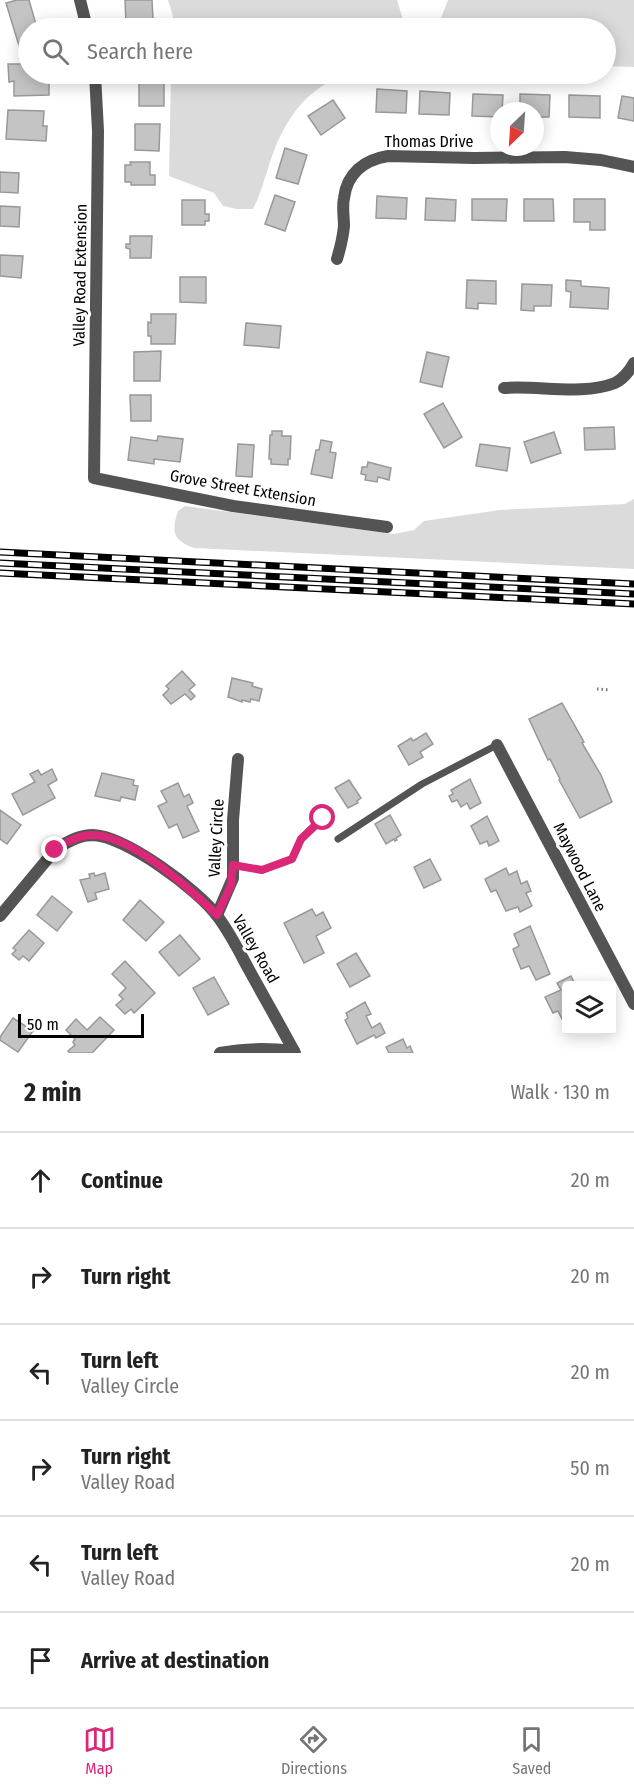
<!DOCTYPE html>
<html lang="en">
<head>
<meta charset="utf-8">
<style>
  :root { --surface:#fff; --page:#f6f6f6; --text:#222; --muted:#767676; --line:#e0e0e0; --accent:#db2777 }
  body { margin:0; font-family:"Fira Sans Condensed",sans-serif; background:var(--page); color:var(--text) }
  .controls { position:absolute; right:18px; bottom:18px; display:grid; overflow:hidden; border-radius:6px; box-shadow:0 3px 15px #0003 }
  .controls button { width:54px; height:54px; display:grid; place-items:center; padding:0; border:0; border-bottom:2px solid var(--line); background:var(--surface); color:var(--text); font:30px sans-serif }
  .compass { position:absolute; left:490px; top:102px; width:54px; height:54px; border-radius:50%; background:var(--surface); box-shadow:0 3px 15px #0003; rotate:205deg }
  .scale { position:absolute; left:18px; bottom:15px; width:126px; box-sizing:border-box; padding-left:6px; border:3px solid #000; border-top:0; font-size:16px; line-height:21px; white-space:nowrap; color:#000; -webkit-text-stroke:4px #fff; paint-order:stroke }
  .stop { position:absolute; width:18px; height:18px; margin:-14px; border:4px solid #db2777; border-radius:50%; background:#fff }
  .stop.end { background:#db2777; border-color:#fff; box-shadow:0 2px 6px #0008 }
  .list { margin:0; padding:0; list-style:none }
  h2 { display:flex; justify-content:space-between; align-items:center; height:78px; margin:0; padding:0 24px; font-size:26px }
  h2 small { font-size:20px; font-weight:400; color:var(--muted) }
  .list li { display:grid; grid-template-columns:39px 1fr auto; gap:18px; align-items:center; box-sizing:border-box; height:96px; padding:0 24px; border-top:2px solid var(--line) }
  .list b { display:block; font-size:22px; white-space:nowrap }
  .list p { margin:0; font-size:20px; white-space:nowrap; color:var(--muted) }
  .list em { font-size:20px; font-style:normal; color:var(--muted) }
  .icon { flex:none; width:33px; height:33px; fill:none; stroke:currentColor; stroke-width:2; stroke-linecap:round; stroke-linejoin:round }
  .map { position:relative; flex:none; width:634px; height:1053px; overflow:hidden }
  .search { position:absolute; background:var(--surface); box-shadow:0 3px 15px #0003; left:18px; right:18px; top:18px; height:66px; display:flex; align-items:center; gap:15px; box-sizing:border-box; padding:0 21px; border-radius:33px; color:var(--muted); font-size:22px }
  .sheet { height:654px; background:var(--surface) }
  nav { display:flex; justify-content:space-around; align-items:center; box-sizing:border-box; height:84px; border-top:2px solid var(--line); background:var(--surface); font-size:16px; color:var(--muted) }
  nav a { display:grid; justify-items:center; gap:3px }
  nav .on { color:var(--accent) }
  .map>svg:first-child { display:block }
</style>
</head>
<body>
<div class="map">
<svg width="634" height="1053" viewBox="0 0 634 1053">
  <rect width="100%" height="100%" fill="#fff"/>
  <!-- green -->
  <g fill="#dbdbdb">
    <path d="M168 0H397L405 26 408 28H172L173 16Z"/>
    <path d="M448 0H634V67L606 66V28H437Z"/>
    <path d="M171 74H347C310 87 290 112 275 148 267 168 263 190 253 209H237L223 206 214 193 169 176Z"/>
    <path d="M634 499V569L194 548C173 540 171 532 178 511L185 506 394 534 414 530 424 521 500 510 625 504Z"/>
  </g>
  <!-- building -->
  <g fill="#c4c4c4" stroke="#989898" stroke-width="1.5">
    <path d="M17 0H29L37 28H28V46L20 49 6 3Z"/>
    <path d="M125 0H152L153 19 136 20V23L126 24Z"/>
    <path d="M8 64H28V74H46V78H49V95L14 96V81L9 82Z"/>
    <rect x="139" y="80" width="25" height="26"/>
    <path d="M377 89 407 91 406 113 376 112Z"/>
    <path d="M420 91 450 93 449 115 419 114Z"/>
    <path d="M473 94 503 95 502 111H499V117L472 116Z"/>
    <path d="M520 94 550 95 549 117H535V111H520Z"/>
    <path d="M569 95 600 96V118L569 117Z"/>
    <path d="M622 96 634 98V121L618 118Z"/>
    <path d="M333 100 345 118 321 135 308 116Z"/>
    <path d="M8 110 44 111 43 126H47L46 141 6 139Z"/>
    <path d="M135 124H160L159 151 135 150Z"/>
    <path d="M285 148 307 155 298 184 276 178Z"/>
    <path d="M130 162H150V175H155V185H131V182H125V165H131Z"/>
    <path d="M0 172 19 173 18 193 0 192Z"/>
    <path d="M275 195 295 202 285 231 265 224Z"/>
    <path d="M377 196 407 198 406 219 376 218Z"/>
    <path d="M426 198 456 200 455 221 425 220Z"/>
    <path d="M472 199H507L506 221 472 220Z"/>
    <path d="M524 199H553L554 221H524Z"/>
    <path d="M574 199H605V230H590V222H574Z"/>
    <path d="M182 200H205V214H209V221H205V225H182Z"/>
    <path d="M0 206 20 207 19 227 0 226Z"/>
    <path d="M130 236H152L151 258H130V249L126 248V244H130Z"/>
    <path d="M0 255 23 256 21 278 0 276Z"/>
    <path d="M180 277H206V303L180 302Z"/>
    <path d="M467 280 496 281V304L478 303V309L466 308Z"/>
    <path d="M566 280 581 281V286L609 288 608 309 570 307 571 292 566 291Z"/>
    <path d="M522 284 552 285 551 306H534V311L521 310Z"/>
    <path d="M151 314H176L175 344H151V336H148V322L151 323Z"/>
    <path d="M246 323 281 326 279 348 244 345Z"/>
    <path d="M161 351 160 381H134V352Z"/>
    <path d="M427 352 449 357 442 387 420 382Z"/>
    <path d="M130 395H151V421H131Z"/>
    <path d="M443 403 462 437 444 448 424 414Z"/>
    <path d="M614 427 615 449 585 450 584 428Z"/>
    <path d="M272 431H282V436H291L290 459H288V465L271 464V459H269L270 435H272Z"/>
    <path d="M554 432 561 453 531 463 524 442Z"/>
    <path d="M158 436 183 439 180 462 154 459V464L128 460 131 437 157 441Z"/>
    <path d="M321 440 332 442 330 452 336 453 332 478 311 474 316 450H319Z"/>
    <path d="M238 444 254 445 252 477 236 476Z"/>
    <path d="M480 444 510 448 507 471 476 466Z"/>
    <path d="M368 462 391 468 389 480 378 477 377 482 365 480 366 475 361 474 362 467H367Z"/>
    <path d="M182 671 195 685 189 690 195 696 191 700 185 694 171 704 163 695 169 689 166 686Z"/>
    <path d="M232 678 253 683 252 686 262 689 259 701 251 699 250 702 242 700V702L228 697Z"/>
    <path d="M562 703 584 742 582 743 601 775 612 802 580 818 559 780 560 779 550 759 548 760 529 719Z"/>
    <path d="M426 733 433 744 420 752 423 757 409 765 398 746 411 738 413 741Z"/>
    <path d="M52 769 57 780 48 785 55 798 23 815 12 794 35 782 30 774 38 770 41 775Z"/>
    <path d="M102 773 134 780 133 785 138 786 135 800 121 797 120 801 95 796Z"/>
    <path d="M470 779 481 803 470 809 467 803 461 807 457 800 452 802 449 796 453 794 451 790Z"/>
    <path d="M349 780 361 798 357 801 358 803 348 808 335 788Z"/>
    <path d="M178 783 184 797 189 794 193 803 187 806 199 831 183 838 177 824 169 828 158 806 167 802 161 791Z"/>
    <path d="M0 810 21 825 7 844 0 839Z"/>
    <path d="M390 815 401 835 396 838 397 840 395 841 394 839 386 844 375 824Z"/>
    <path d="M487 816 499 841 489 846 487 841 480 844 471 826Z"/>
    <path d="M430 859 441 880 424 888 414 867Z"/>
    <path d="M506 868 509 875 517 871 521 884 527 881 531 891 526 893 532 906 520 912 518 907 506 911 496 890 491 892 485 879Z"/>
    <path d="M94 873 95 876 105 873 109 889 95 893 97 899 88 902 80 880 90 878 89 874Z"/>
    <path d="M52 896 72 912 57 931 37 915Z"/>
    <path d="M140 900 164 922 146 941 123 920Z"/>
    <path d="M312 909 316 916 323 912 331 928 316 936 324 953 304 963 284 923Z"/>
    <path d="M530 926 550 974 536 980 529 966 521 969 513 949 519 946 514 934Z"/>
    <path d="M29 930 44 943 29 961 23 956 19 960 12 954 16 950 13 948Z"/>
    <path d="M180 935 200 959 179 976 159 952Z"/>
    <path d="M356 953 370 976 350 987 337 964Z"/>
    <path d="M125 961 155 993 134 1013 131 1009 125 1014 116 1005 123 999 119 995 126 988 112 974Z"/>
    <path d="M571 976 576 986H566V1019L563 1021 558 1011 553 1013 545 997 561 990 557 983Z"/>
    <path d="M214 977 229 1004 208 1015 193 988Z"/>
    <path d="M365 1002 371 1014 366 1016 372 1028 380 1023 385 1033 376 1038 374 1035 357 1044 345 1020 348 1018 346 1013Z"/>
    <path d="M100 1017 114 1030 92 1053H70L68 1051 75 1045 73 1042 75 1039 66 1030 76 1019 87 1030Z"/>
    <path d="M13 1018 33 1031 18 1052 0 1040V1037Z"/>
    <path d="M403 1039 407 1048 410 1046 413 1053H389L386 1047Z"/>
  </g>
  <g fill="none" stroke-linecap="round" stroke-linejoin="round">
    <!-- path -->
    <g stroke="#767676" stroke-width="3" stroke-dasharray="1.5 3" stroke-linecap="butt">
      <path d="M597 689 610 690"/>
      <path d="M247 867 262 870 292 859 301 839 323 818"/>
    </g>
    <!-- lane -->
    <path stroke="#545454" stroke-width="7" d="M338 839 422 784 497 745"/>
    <!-- street -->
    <g stroke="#545454" stroke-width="12">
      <path d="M80 0 87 28"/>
      <path d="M95 74 98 131 94 478 233 506 387 527"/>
      <path d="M337 259C340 249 343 237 344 226 344 217 342 207 344 198 347 173 364 160 388 156L474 158 565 157 601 160 634 167"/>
      <path d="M504 388C538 385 582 396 615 383 623 379 630 370 634 363"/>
      <path d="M497 745 634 1004"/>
      <path d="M217 915 233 878V820L238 759"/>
      <path d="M0 916 55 850C66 842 78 835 93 835 125 836 199 890 218 917 230 933 239 951 248 968 264 997 280 1025 295 1053"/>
      <path d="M220 1053C245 1048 268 1048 294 1051"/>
    </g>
    <!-- rail casing -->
    <g stroke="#000" stroke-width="7">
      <g id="rail">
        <path d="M0 552 634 584"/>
        <path d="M0 563 634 594"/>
        <path d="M0 573 634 604"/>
      </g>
    </g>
    <!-- rail -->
    <use href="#rail" stroke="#fff" stroke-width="4.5" stroke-dasharray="14" stroke-linecap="butt"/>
  </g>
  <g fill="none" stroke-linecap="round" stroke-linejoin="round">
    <!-- route -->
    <path stroke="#db2777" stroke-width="8" d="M55 850C66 842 79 835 93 835 132 836 190 889 217 915L231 885 233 865 262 870 292 859 301 839 323 818"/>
  </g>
  <g text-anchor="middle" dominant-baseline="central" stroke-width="6" stroke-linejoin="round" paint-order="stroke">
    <!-- street labels -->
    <g font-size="16" fill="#000" stroke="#fff">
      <text x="429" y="141">Thomas Drive</text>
      <text transform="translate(80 275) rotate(-89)">Valley Road Extension</text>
      <text transform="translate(243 488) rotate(10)">Grove Street Extension</text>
      <text transform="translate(216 838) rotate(-87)">Valley Circle</text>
      <text transform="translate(580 867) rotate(63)">Maywood Lane</text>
      <text transform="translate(256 949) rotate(60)">Valley Road</text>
    </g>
  </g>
</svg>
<div class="controls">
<button><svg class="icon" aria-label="layers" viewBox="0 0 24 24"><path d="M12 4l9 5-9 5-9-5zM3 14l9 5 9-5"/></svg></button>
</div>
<svg class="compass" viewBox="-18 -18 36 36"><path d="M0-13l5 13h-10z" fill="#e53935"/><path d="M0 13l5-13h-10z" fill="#767676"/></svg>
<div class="scale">50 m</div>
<div class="stop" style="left:323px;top:818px"></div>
<div class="stop end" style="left:55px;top:850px"></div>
<div class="search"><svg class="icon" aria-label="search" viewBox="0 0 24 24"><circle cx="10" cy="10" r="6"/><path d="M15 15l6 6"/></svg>Search here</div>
</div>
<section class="sheet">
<h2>2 min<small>Walk · 130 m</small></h2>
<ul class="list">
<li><svg class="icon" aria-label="ahead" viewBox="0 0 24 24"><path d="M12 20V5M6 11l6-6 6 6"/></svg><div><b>Continue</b></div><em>20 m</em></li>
<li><svg class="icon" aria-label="right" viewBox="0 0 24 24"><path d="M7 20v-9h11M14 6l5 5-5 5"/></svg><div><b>Turn right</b></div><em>20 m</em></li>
<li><svg class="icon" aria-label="left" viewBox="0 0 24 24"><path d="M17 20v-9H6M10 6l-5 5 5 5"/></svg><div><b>Turn left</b><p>Valley Circle</p></div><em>20 m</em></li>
<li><svg class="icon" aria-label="right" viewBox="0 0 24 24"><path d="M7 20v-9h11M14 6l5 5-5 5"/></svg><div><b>Turn right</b><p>Valley Road</p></div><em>50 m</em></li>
<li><svg class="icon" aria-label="left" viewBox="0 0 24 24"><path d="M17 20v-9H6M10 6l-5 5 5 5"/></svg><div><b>Turn left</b><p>Valley Road</p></div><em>20 m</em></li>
<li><svg class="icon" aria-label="arrive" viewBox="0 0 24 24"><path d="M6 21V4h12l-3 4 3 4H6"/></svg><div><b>Arrive at destination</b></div></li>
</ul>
</section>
<nav>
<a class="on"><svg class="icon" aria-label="map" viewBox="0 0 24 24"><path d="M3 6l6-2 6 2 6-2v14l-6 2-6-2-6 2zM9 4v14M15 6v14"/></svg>Map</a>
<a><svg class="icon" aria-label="directions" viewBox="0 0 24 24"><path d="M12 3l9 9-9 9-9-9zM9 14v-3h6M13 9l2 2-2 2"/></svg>Directions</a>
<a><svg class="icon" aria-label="saved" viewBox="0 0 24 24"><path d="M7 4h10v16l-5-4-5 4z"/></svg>Saved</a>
</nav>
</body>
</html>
